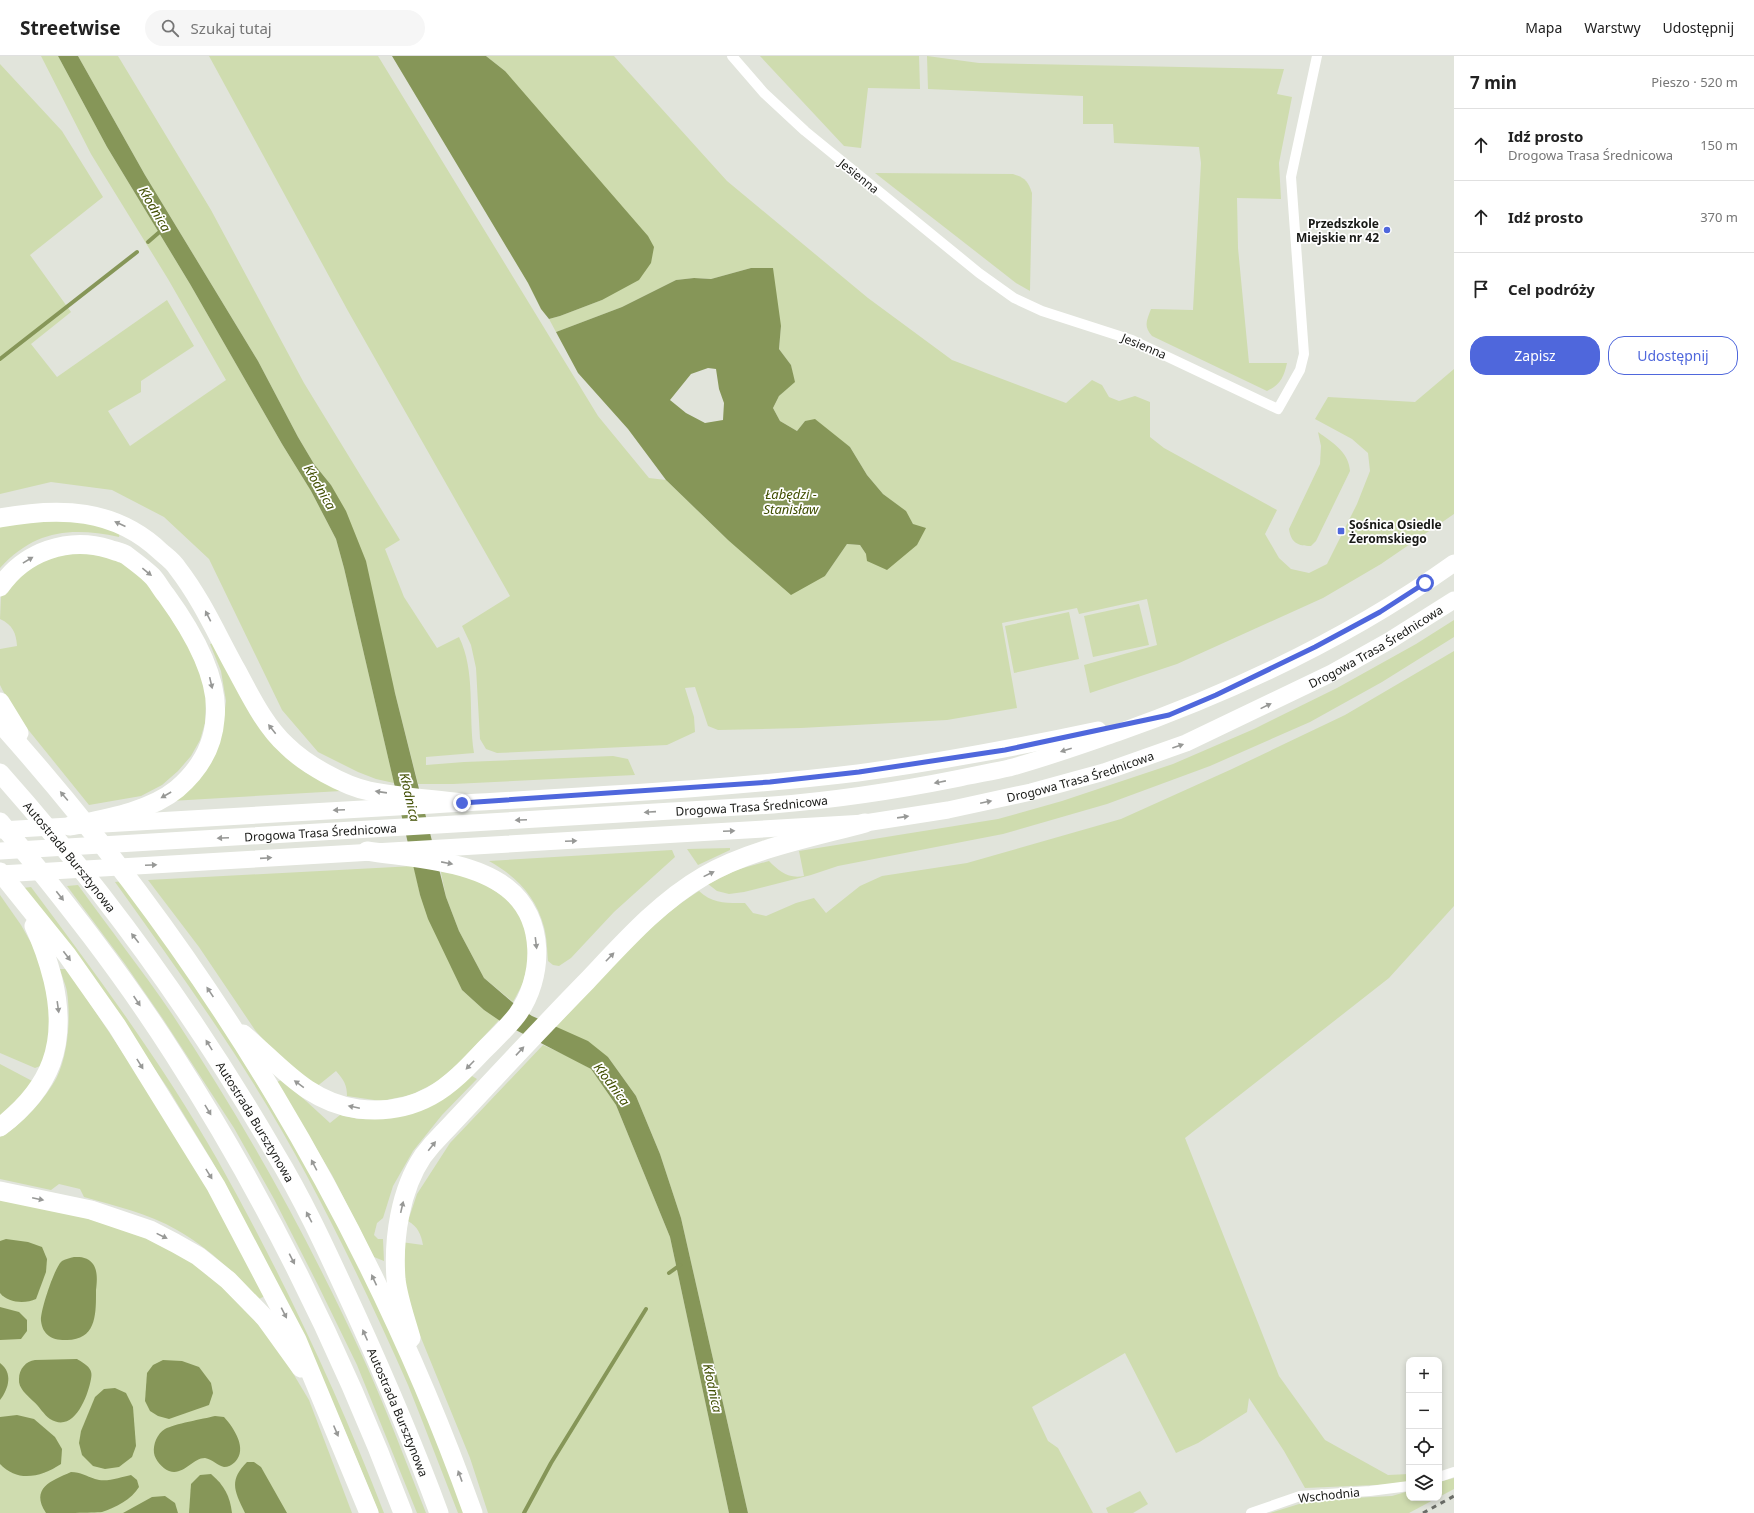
<!DOCTYPE html>
<html lang="pl">
<head>
<meta charset="utf-8">
<style>
  :root { --surface:#fff; --page:#f6f6f6; --text:#222; --muted:#767676; --line:#e0e0e0; --accent:#4f67dc }
  body { margin:0; font-family:"Noto Sans",sans-serif; background:var(--page); color:var(--text) }
  .controls { position:absolute; right:12px; bottom:12px; display:grid; overflow:hidden; border-radius:8px; box-shadow:0 2px 6px #0003 }
  .controls button { width:36px; height:36px; display:grid; place-items:center; padding:0; border:0; border-bottom:1px solid var(--line); background:var(--surface); color:var(--text); font:20px sans-serif }
  .stop { position:absolute; width:12px; height:12px; margin:-9px; border:3px solid #4f67dc; border-radius:50%; background:#fff }
  .stop.end { background:#4f67dc; border-color:#fff; box-shadow:0 1px 4px #0008 }
  .list { margin:0; padding:0; list-style:none }
  h2 { display:flex; justify-content:space-between; align-items:center; height:52px; margin:0; padding:0 16px; font-size:17px }
  h2 small { font-size:13px; font-weight:400; color:var(--muted) }
  .list li { display:grid; grid-template-columns:26px 1fr auto; gap:12px; align-items:center; box-sizing:border-box; height:72px; padding:0 16px; border-top:1px solid var(--line) }
  .list b { display:block; font-size:15px; white-space:nowrap }
  .list p { margin:0; font-size:13px; white-space:nowrap; color:var(--muted) }
  .list em { font-size:13px; font-style:normal; color:var(--muted) }
  .actions { display:flex; gap:8px; padding:12px 16px }
  .actions a { flex:1; padding:9px 0; border:1px solid var(--accent); border-radius:16px; text-align:center; font-size:14px; color:var(--accent) }
  .actions .main { background:var(--accent); color:#fff }
  .icon { flex:none; width:22px; height:22px; fill:none; stroke:currentColor; stroke-width:2; stroke-linecap:round; stroke-linejoin:round }
  .map { position:relative; flex:none; width:1454px; height:1457px; overflow:hidden }
  header { display:flex; align-items:center; gap:24px; box-sizing:border-box; height:56px; padding:0 20px; background:var(--surface); border-bottom:1px solid var(--line) }
  header strong { font-size:19px }
  nav { display:flex; gap:22px; margin-inline-start:auto; font-size:14px }
  .search { width:280px; height:36px; background:var(--page); display:flex; align-items:center; gap:10px; box-sizing:border-box; padding:0 14px; border-radius:22px; color:var(--muted); font-size:15px }
  main { display:flex }
  aside { flex:1; background:var(--surface) }
  .map>svg:first-child { display:block }
</style>
</head>
<body>
<header>
<strong>Streetwise</strong>
<div class="search"><svg class="icon" aria-label="search" viewBox="0 0 24 24"><circle cx="10" cy="10" r="6"/><path d="M15 15l6 6"/></svg>Szukaj tutaj</div>
<nav><a>Mapa</a><a>Warstwy</a><a>Udostępnij</a></nav>
</header>
<main>
<div class="map">
<svg width="1454" height="1457" viewBox="0 0 1454 1457">
  <rect width="100%" height="100%" fill="#e1e4db"/>
  <!-- green -->
  <g fill="#cfdcaf">
    <path d="M41 0H58L107 91 190 228 282 388 311 435 336 483 344 512 394 727 376 723 358 716 318 696 282 654 209 503 164 461 112 434 51 426 0 438V8L62 75 103 141 30 199 71 256 31 288 57 321 167 244 194 290 141 325V336L108 355 130 390 226 324 168 223 91 98Z"/>
    <path d="M78 0H118L211 154 304 327 400 484 385 493 404 541 437 592 459 581C476 615 468 659 474 697L426 701V709L464 706 613 700 628 703 635 719 453 728H418L395 637 331 429 314 408 298 381 258 305 145 119Z"/>
    <path d="M209 0H378L598 360 649 422 666 424 728 484 825 520 847 488 860 489 866 498 913 468 905 455 883 438 867 419 850 391 805 365 797 375 780 365 773 352 779 340 794 326 791 309 779 293 781 270 751 212 711 223 694 222 676 224 622 251 556 276 549 263 560 260 602 244 505 15 486 0H614L727 125 868 242 952 304 1066 347 1092 324 1102 329 1109 341 1119 345 1135 340 1150 346V381L1164 392 1277 454 1265 478 1279 502 1291 513 1309 517 1327 508 1357 448 1370 415 1368 397 1352 383 1315 363 1328 341 1415 346 1454 313V458L1381 508 1323 542 1177 608 1090 637 1084 609 1157 589 1147 543 1079 558 1077 552 1002 567 1017 652 947 664 801 672 718 674 708 670 695 631 685 632 694 661 695 676 667 689 497 697 486 693 480 683 476 612 471 589 462 570 510 540 348 255Z"/>
    <path d="M760 0H919L920 33 868 32 861 92 844 90Z"/>
    <path d="M927 0 979 7 1284 13 1277 38 1292 41 1279 107 1281 143 1237 142 1238 192 1249 307H1287C1284 321 1280 329 1267 335L1152 280C1143 270 1147 264 1151 253L1193 254 1201 107 1199 91 1114 87 1113 68H1083V40L928 33Z"/>
    <path d="M875 117 1013 118C1025 122 1028 125 1032 137L1030 235 1016 227Z"/>
    <path d="M1318 376C1332 386 1349 396 1350 415L1316 485 1311 490C1298 490 1291 487 1289 473L1320 408 1321 390Z"/>
    <path d="M37 463 95 466 120 476 119 481C71 471 35 474 0 512V468Z"/>
    <path d="M58 497H106L145 521 186 586 202 621 206 642 205 667 200 684 191 700 178 715 162 729 141 740 89 749 22 666 3 635 0 629V593L17 590C16 577 13 569 0 563L1 540 15 520Z"/>
    <path d="M1139 548 1149 589 1093 601 1084 560Z"/>
    <path d="M1069 556 1079 603 1014 617 1005 570Z"/>
    <path d="M1454 564V581L1382 626 1310 666 1210 710 1107 748 1003 778 838 810 811 819 744 836 729 838 717 835 708 828 736 814 769 805C779 815 788 823 804 820L799 795 998 763 1062 745 1173 708 1254 673 1337 632 1416 588Z"/>
    <path d="M214 587 283 698 305 716 341 735 171 745 222 676 226 645 221 615 210 588Z"/>
    <path d="M1454 595V850L1389 922 1185 1082 1279 1320 1325 1384 1388 1419 1409 1418V1425L1398 1428 1305 1432 1284 1395 1249 1342 1247 1356 1198 1387 1176 1397 1125 1297 1032 1351 1048 1385 1058 1392 1093 1457H748L681 1162 660 1098 636 1040 608 1001 555 972C600 924 643 870 699 835 713 848 727 847 745 847L753 857 766 860 796 847 814 842 826 857 860 830 882 820 967 807 1121 763 1232 713 1345 659Z"/>
    <path d="M730 792V794L698 809 687 793Z"/>
    <path d="M672 794 675 801 614 856 571 902 559 910 553 909 548 905C547 894 547 882 544 871 536 840 516 820 489 805Z"/>
    <path d="M414 810 420 839 462 934 484 954 499 964 461 1005 437 1026 411 1039 381 1045 347 1040C347 1029 344 1024 336 1015L315 1032 279 1002 255 974 199 891 148 824Z"/>
    <path d="M440 812 468 818 511 845 522 863 528 886V907L523 927 513 946 484 922 459 875 446 841Z"/>
    <path d="M123 825 198 931 311 1116 371 1232 414 1328 465 1457H458C441 1414 425 1371 408 1329 377 1258 343 1188 307 1120 252 1016 183 921 115 826Z"/>
    <path d="M78 829C109 872 142 914 172 958 245 1068 310 1185 365 1306 387 1355 406 1406 426 1457H417L357 1309 318 1229 274 1143 234 1072 163 963 125 908 67 830Z"/>
    <path d="M31 831C97 919 162 1007 217 1103 281 1217 337 1335 384 1457H379L348 1382 303 1279 212 1105 169 1034 121 964 23 832Z"/>
    <path d="M0 839 21 869 39 901 47 928 53 976 43 1009 35 1012 0 997Z"/>
    <path d="M60 913H67L137 1018 199 1116 265 1240 259 1243C234 1217 209 1192 177 1174 148 1157 115 1150 84 1141L80 1133 59 1128 51 1134 0 1123V1081C22 1069 45 1043 57 1021 68 998 71 962 67 936 66 929 62 921 60 913Z"/>
    <path d="M543 989 572 1002 591 1013 616 1049 670 1181 729 1457H488L470 1402 417 1272 404 1225 401 1186 423 1189C421 1178 418 1171 408 1165L417 1138 450 1087Z"/>
    <path d="M0 1008 36 1027 0 1065Z"/>
    <path d="M472 1020 477 1023 442 1059 413 1095 393 1130 383 1162 377 1167 374 1179 378 1183H383L384 1205 374 1201 332 1119 277 1026 281 1024 306 1045 330 1067 340 1059 359 1063 388 1062Z"/>
    <path d="M0 1141 49 1150 157 1185 195 1207 243 1249 282 1299 309 1344 352 1457H0Z"/>
    <path d="M1454 1422V1433L1439 1441V1426Z"/>
    <path d="M1140 1435 1148 1448 1133 1457H1108L1106 1452Z"/>
    <path d="M1409 1435V1442H1437L1409 1457H1270L1312 1444 1392 1440Z"/>
  </g>
  <!-- water -->
  <g fill="#869658" fill-rule="evenodd">
    <path d="M58 0H78L145 119 258 305 298 381 314 408 331 429 346 455 366 505 395 637 446 841 459 875 484 922 518 951 532 960 588 985 608 1001 636 1040 660 1098 681 1162 748 1457H729L670 1181 616 1049 591 1013 506 969 484 954 462 934 428 863 420 839 344 512 336 483 311 435 282 388 190 228 107 91Z"/>
    <path d="M392 0H486L505 15 648 180 654 191 651 207 639 224 602 244 560 260 549 263 541 253 528 227Z"/>
    <path d="M751 212H773L781 270 779 293 791 309 795 326 779 340 773 352 780 365 797 375 805 365 815 363 850 391 867 419 883 438 906 455 913 468 926 472 917 489 887 514 867 505 866 498 860 489 847 488 825 520 791 539 728 484 666 424 628 373 578 317 556 276 622 251 676 224 694 222 711 223ZM708 312 716 313 719 333 724 347 723 364 705 367 686 357 670 344 691 318Z"/>
    <path d="M6 1183 28 1186 42 1191 47 1203 46 1216 36 1243C25 1248 8 1247 0 1237V1185Z"/>
    <path d="M74 1201C81 1201 88 1201 93 1208 98 1215 97 1226 96 1234 96 1257 97 1284 67 1284 61 1284 54 1284 49 1280 44 1276 42 1272 41 1265 40 1255 55 1210 62 1205 65 1203 70 1202 74 1201Z"/>
    <path d="M0 1251 19 1256 27 1264V1275L21 1283 0 1284Z"/>
    <path d="M77 1303C85 1308 94 1312 91 1323 88 1340 74 1378 50 1363 44 1359 39 1350 33 1345 27 1339 18 1332 19 1323 19 1313 26 1305 35 1304Z"/>
    <path d="M163 1304 182 1305 199 1311 211 1327 213 1337 209 1349 169 1363 158 1360 150 1355 145 1345 147 1317 153 1309Z"/>
    <path d="M0 1307C13 1317 9 1332 0 1344Z"/>
    <path d="M115 1332 126 1337 133 1351 136 1390 132 1401 119 1411 105 1413 93 1410 82 1399 79 1387 81 1375 95 1341 104 1333Z"/>
    <path d="M17 1359 34 1363 55 1381 62 1393 61 1408C41 1421 18 1427 0 1408V1361Z"/>
    <path d="M215 1360 224 1361C234 1372 248 1393 235 1406 232 1409 228 1411 224 1411 218 1410 212 1403 205 1402 192 1402 184 1420 169 1415 162 1412 155 1404 154 1397 153 1388 157 1378 165 1373 174 1368 203 1363 215 1360Z"/>
    <path d="M247 1406H254L261 1411 287 1457H245C235 1436 228 1425 247 1406Z"/>
    <path d="M71 1416C81 1416 86 1420 95 1423 106 1427 121 1421 131 1419L137 1424 139 1431C132 1443 115 1452 102 1456 93 1457 58 1457 46 1457 30 1432 51 1425 71 1416Z"/>
    <path d="M211 1418C224 1429 230 1440 232 1457H189L191 1428 200 1419Z"/>
    <path d="M165 1440 175 1447 178 1457H123L152 1441Z"/>
  </g>
  <g fill="none" stroke-linecap="round" stroke-linejoin="round">
    <!-- stream -->
    <g stroke="#869658" stroke-width="4">
      <path d="M148 186 163 173"/>
      <path d="M0 303 137 196"/>
      <path d="M669 1217 680 1209"/>
      <path d="M524 1457 551 1407 646 1253"/>
    </g>
    <!-- minor -->
    <g stroke="#fff" stroke-width="10">
      <path d="M732 0 764 37 805 75 979 217 1014 242 1042 255 1132 284 1278 353 1300 314 1304 298 1291 121 1317 0"/>
      <path d="M1439 1421 1454 1416"/>
      <path d="M1251 1457 1300 1440 1370 1435 1409 1430"/>
    </g>
    <!-- primary -->
    <g stroke="#fff" stroke-width="17">
      <path d="M0 774C144 766 288 757 432 749 574 740 717 734 858 717 939 706 1018 691 1098 674"/>
      <path id="s1" d="M0 795 773 749C835 744 895 735 955 723 973 719 991 716 1009 712 1046 702 1082 689 1117 677 1236 635 1352 580 1454 507"/>
      <path id="s2" d="M0 818 865 767 948 754 1031 736 1104 716 1186 687 1332 617 1389 585 1454 544"/>
    </g>
    <!-- motorway -->
    <g stroke="#fff" stroke-width="19">
      <path d="M0 462C59 451 115 452 161 496 167 501 174 506 178 513 202 544 218 581 237 615 251 641 265 670 287 690 305 708 344 730 369 735 399 741 431 743 462 747"/>
      <path d="M0 531C24 496 68 480 109 493 114 495 121 496 126 499 134 505 145 513 152 520 157 525 161 533 166 539 190 572 220 621 215 663 213 691 198 715 177 733 149 756 104 763 70 770"/>
      <path d="M0 646 19 677"/>
      <path d="M0 667C206 897 369 1166 473 1457"/>
      <path id="s3" d="M0 717C105 835 196 961 275 1097 306 1148 330 1202 355 1256 385 1322 414 1389 439 1457"/>
      <path d="M0 766C62 841 122 917 174 999 267 1144 342 1296 403 1457"/>
      <path d="M0 816 67 899 117 970 216 1130 297 1284 369 1457"/>
      <path d="M243 978C280 1009 307 1046 358 1053 383 1056 409 1052 431 1040 451 1029 467 1012 483 995 494 984 507 972 517 959 544 922 546 862 507 832 471 804 411 802 367 795"/>
      <path d="M0 1071C51 1032 68 988 53 924 48 904 43 889 34 870"/>
      <path d="M0 1135 91 1154 150 1174 175 1187 198 1200 228 1224 265 1262 301 1312"/>
      <path d="M411 1282C406 1264 398 1242 396 1223 393 1183 400 1134 423 1100 429 1092 436 1084 443 1077 491 1026 538 975 587 925 623 887 659 846 704 820 750 793 814 781 865 767"/>
    </g>
    <!-- rail -->
    <path stroke="#6a6c67" stroke-width="3" stroke-dasharray="5 5" stroke-linecap="butt" d="M1423 1457 1454 1440"/>
  </g>
  <!-- one-way arrows -->
  <defs><path id="oneway-solid" d="M-6-.8H1V-3.2L6.5 0L1 3.2V.8H-6Z"/></defs>
  <g fill="#979896">
    <use href="#oneway-solid" transform="translate(120 468) rotate(-156)"/>
    <use href="#oneway-solid" transform="translate(28 504) rotate(-31)"/>
    <use href="#oneway-solid" transform="translate(147 516) rotate(39)"/>
    <use href="#oneway-solid" transform="translate(208 560) rotate(-117)"/>
    <use href="#oneway-solid" transform="translate(211 627) rotate(77)"/>
    <use href="#oneway-solid" transform="translate(1266 650) rotate(-26)"/>
    <use href="#oneway-solid" transform="translate(272 673) rotate(-128)"/>
    <use href="#oneway-solid" transform="translate(1178 690) rotate(-19)"/>
    <use href="#oneway-solid" transform="translate(1066 694) rotate(163)"/>
    <use href="#oneway-solid" transform="translate(940 726) rotate(169)"/>
    <use href="#oneway-solid" transform="translate(381 736) rotate(-172)"/>
    <use href="#oneway-solid" transform="translate(166 739) rotate(150)"/>
    <use href="#oneway-solid" transform="translate(64 740) rotate(-130)"/>
    <use href="#oneway-solid" transform="translate(986 746) rotate(-12)"/>
    <use href="#oneway-solid" transform="translate(339 754) rotate(177)"/>
    <use href="#oneway-solid" transform="translate(650 756) rotate(176)"/>
    <use href="#oneway-solid" transform="translate(903 761) rotate(-8)"/>
    <use href="#oneway-solid" transform="translate(521 764) rotate(177)"/>
    <use href="#oneway-solid" transform="translate(729 775) rotate(-3)"/>
    <use href="#oneway-solid" transform="translate(223 782) rotate(177)"/>
    <use href="#oneway-solid" transform="translate(571 785) rotate(-3)"/>
    <use href="#oneway-solid" transform="translate(266 802) rotate(-4)"/>
    <use href="#oneway-solid" transform="translate(447 807) rotate(11)"/>
    <use href="#oneway-solid" transform="translate(151 809) rotate(-3)"/>
    <use href="#oneway-solid" transform="translate(709 818) rotate(-26)"/>
    <use href="#oneway-solid" transform="translate(60 840) rotate(52)"/>
    <use href="#oneway-solid" transform="translate(135 882) rotate(-128)"/>
    <use href="#oneway-solid" transform="translate(536 887) rotate(83)"/>
    <use href="#oneway-solid" transform="translate(67 900) rotate(53)"/>
    <use href="#oneway-solid" transform="translate(610 901) rotate(-46)"/>
    <use href="#oneway-solid" transform="translate(210 936) rotate(-124)"/>
    <use href="#oneway-solid" transform="translate(137 945) rotate(56)"/>
    <use href="#oneway-solid" transform="translate(58 951) rotate(82)"/>
    <use href="#oneway-solid" transform="translate(209 989) rotate(-122)"/>
    <use href="#oneway-solid" transform="translate(520 995) rotate(-47)"/>
    <use href="#oneway-solid" transform="translate(140 1008) rotate(58)"/>
    <use href="#oneway-solid" transform="translate(470 1009) rotate(134)"/>
    <use href="#oneway-solid" transform="translate(299 1028) rotate(-144)"/>
    <use href="#oneway-solid" transform="translate(354 1051) rotate(-168)"/>
    <use href="#oneway-solid" transform="translate(208 1054) rotate(59)"/>
    <use href="#oneway-solid" transform="translate(432 1090) rotate(-51)"/>
    <use href="#oneway-solid" transform="translate(314 1109) rotate(-118)"/>
    <use href="#oneway-solid" transform="translate(209 1118) rotate(58)"/>
    <use href="#oneway-solid" transform="translate(38 1143) rotate(12)"/>
    <use href="#oneway-solid" transform="translate(402 1151) rotate(-77)"/>
    <use href="#oneway-solid" transform="translate(309 1161) rotate(-118)"/>
    <use href="#oneway-solid" transform="translate(162 1180) rotate(26)"/>
    <use href="#oneway-solid" transform="translate(292 1203) rotate(63)"/>
    <use href="#oneway-solid" transform="translate(374 1224) rotate(-115)"/>
    <use href="#oneway-solid" transform="translate(284 1257) rotate(63)"/>
    <use href="#oneway-solid" transform="translate(365 1279) rotate(-114)"/>
    <use href="#oneway-solid" transform="translate(336 1375) rotate(67)"/>
    <use href="#oneway-solid" transform="translate(460 1420) rotate(-110)"/>
  </g>
  <g fill="none" stroke-linecap="round" stroke-linejoin="round">
    <!-- route -->
    <path stroke="#4f67dc" stroke-width="5" d="M462 747 770 726 859 716 1005 694 1169 659 1216 639 1315 591 1380 556 1425 527"/>
  </g>
  <!-- markers -->
  <g fill="#4f67dc" stroke="#fff" stroke-width="1.5">
    <circle cx="1387" cy="174" r="4"/>
    <rect x="1337" y="471" width="8" height="8" rx="2"/>
  </g>
  <g text-anchor="middle" dominant-baseline="central" stroke-width="3.5" stroke-linejoin="round" paint-order="stroke">
    <!-- street labels -->
    <g font-size="12" fill="#181916" stroke="#fff">
      <text transform="translate(859 120) rotate(39)">Jesienna</text>
      <text transform="translate(1144 290) rotate(23)">Jesienna</text>
      <text stroke="none"><textPath href="#s2" startOffset="1411">Drogowa Trasa Średnicowa</textPath></text>
      <text stroke="none"><textPath href="#s2" startOffset="1087">Drogowa Trasa Średnicowa</textPath></text>
      <text stroke="none"><textPath href="#s1" startOffset="753">Drogowa Trasa Średnicowa</textPath></text>
      <text stroke="none"><textPath href="#s1" startOffset="321">Drogowa Trasa Średnicowa</textPath></text>
      <text stroke="none"><textPath href="#s3" startOffset="109">Autostrada Bursztynowa</textPath></text>
      <text stroke="none"><textPath href="#s3" startOffset="433">Autostrada Bursztynowa</textPath></text>
      <text stroke="none"><textPath href="#s3" startOffset="757">Autostrada Bursztynowa</textPath></text>
      <text transform="translate(1329 1439) rotate(-6)">Wschodnia</text>
    </g>
    <!-- poi labels -->
    <g font-size="12" font-weight="bold" fill="#181916" stroke="#fff" text-anchor="end">
      <text x="1379" y="167">Przedszkole<tspan x="1379" dy="14">Miejskie nr 42</tspan></text>
      <text x="1349" y="468" text-anchor="start">Sośnica Osiedle<tspan x="1349" dy="14">Żeromskiego</tspan></text>
    </g>
    <!-- water labels -->
    <g font-size="13" font-style="italic" fill="#404e01" stroke="#fff">
      <text transform="translate(155 153) rotate(60)">Kłodnica</text>
      <text transform="translate(320 431) rotate(60)">Kłodnica</text>
      <text x="791" y="438">Łabędzi -<tspan x="791" dy="15">Stanisław</tspan></text>
      <text transform="translate(410 741) rotate(77)">Kłodnica</text>
      <text transform="translate(612 1028) rotate(53)">Kłodnica</text>
      <text transform="translate(713 1332) rotate(78)">Kłodnica</text>
    </g>
  </g>
</svg>
<div class="controls">
<button>+</button>
<button>−</button>
<button><svg class="icon" aria-label="locate" viewBox="0 0 24 24"><circle cx="12" cy="12" r="6"/><path d="M12 2v4M12 18v4M2 12h4M18 12h4"/></svg></button>
<button><svg class="icon" aria-label="layers" viewBox="0 0 24 24"><path d="M12 4l9 5-9 5-9-5zM3 14l9 5 9-5"/></svg></button>
</div>
<div class="stop" style="left:1425px;top:527px"></div>
<div class="stop end" style="left:462px;top:747px"></div>
</div>
<aside>
<h2>7 min<small>Pieszo · 520 m</small></h2>
<ul class="list">
<li><svg class="icon" aria-label="ahead" viewBox="0 0 24 24"><path d="M12 20V5M6 11l6-6 6 6"/></svg><div><b>Idź prosto</b><p>Drogowa Trasa Średnicowa</p></div><em>150 m</em></li>
<li><svg class="icon" aria-label="ahead" viewBox="0 0 24 24"><path d="M12 20V5M6 11l6-6 6 6"/></svg><div><b>Idź prosto</b></div><em>370 m</em></li>
<li><svg class="icon" aria-label="arrive" viewBox="0 0 24 24"><path d="M6 21V4h12l-3 4 3 4H6"/></svg><div><b>Cel podróży</b></div></li>
</ul>
<div class="actions"><a class="main">Zapisz</a><a>Udostępnij</a></div>
</aside>
</main>
</body>
</html>
